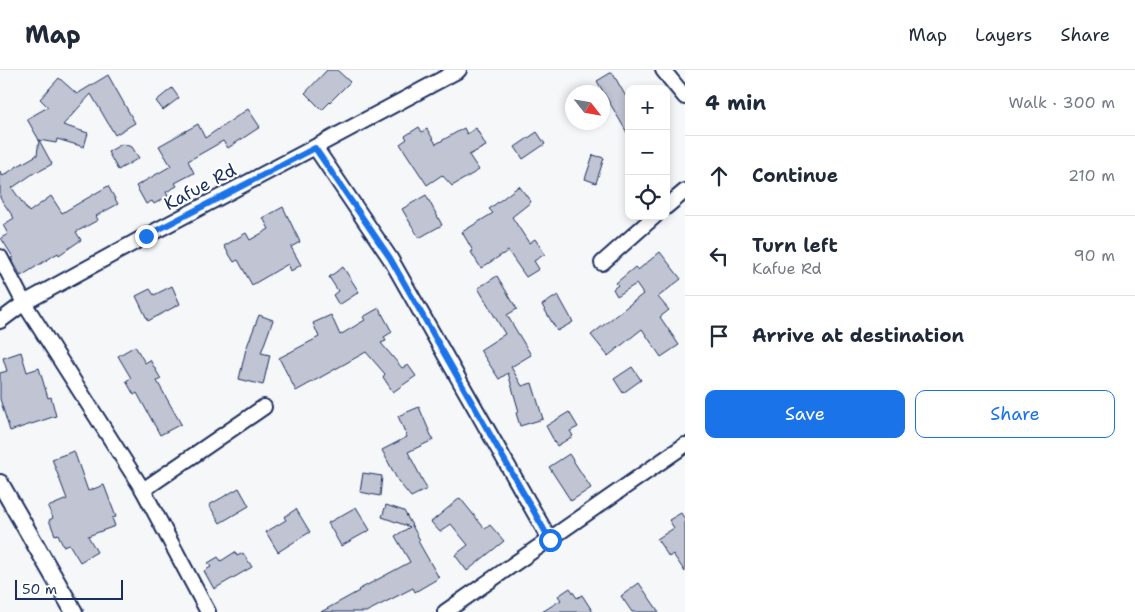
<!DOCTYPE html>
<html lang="en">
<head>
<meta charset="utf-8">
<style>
  :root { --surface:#fff; --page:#f6f6f7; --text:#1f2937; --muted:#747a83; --line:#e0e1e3; --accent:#1a73e8 }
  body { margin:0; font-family:"Shantell Sans",sans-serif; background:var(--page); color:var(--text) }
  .controls { position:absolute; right:15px; top:15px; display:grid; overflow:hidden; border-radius:10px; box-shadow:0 2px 8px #0003 }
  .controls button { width:45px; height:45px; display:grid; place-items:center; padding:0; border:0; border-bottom:1px solid var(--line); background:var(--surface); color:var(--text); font:25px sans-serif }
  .compass { position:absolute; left:565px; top:15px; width:45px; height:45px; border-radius:50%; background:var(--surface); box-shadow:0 2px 8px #0003; rotate:121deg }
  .scale { position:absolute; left:15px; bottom:12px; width:108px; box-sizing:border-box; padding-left:5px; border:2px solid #1b2f5e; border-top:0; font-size:14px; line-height:18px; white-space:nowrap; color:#1b2f5e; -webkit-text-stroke:4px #fff; paint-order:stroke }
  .stop { position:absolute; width:15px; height:15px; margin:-11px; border:4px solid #1a73e8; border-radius:50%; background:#fff }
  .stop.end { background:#1a73e8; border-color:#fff; box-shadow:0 1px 5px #0008 }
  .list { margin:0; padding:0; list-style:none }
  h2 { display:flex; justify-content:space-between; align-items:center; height:65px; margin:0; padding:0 20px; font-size:21px }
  h2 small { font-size:16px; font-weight:400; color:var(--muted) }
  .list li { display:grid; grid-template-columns:32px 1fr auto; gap:15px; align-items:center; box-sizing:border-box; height:80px; padding:0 20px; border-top:1px solid var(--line) }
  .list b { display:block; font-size:19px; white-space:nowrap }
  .list p { margin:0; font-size:16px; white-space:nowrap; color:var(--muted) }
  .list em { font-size:16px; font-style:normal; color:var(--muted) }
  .actions { display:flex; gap:10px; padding:15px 20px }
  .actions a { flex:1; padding:11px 0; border:1px solid var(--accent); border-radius:10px; text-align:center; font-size:18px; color:var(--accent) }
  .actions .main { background:var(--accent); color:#fff }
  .icon { flex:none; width:28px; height:28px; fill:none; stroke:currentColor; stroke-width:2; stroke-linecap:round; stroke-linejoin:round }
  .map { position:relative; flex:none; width:685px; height:542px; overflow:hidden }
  header { display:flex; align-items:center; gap:30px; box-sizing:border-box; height:70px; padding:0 25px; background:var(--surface); border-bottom:1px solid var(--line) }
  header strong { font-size:24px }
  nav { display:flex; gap:28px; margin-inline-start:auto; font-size:18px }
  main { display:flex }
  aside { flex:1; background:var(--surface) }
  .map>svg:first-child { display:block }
</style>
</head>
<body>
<header>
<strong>Map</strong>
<nav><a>Map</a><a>Layers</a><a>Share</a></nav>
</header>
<main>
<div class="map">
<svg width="685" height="542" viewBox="0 0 685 542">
  <rect width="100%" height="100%" fill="#f6f7f9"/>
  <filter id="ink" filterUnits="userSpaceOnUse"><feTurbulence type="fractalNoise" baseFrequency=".02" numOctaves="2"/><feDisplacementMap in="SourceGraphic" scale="10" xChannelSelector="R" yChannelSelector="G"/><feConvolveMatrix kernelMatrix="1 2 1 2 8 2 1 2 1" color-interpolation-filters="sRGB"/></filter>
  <g filter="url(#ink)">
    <!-- building -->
    <g fill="#c0c4d3" stroke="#1b2f5e">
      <path d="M327 0H337L350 12 322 40 305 23Z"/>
      <path d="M612 2 629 32V66L597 11Z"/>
      <path d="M108 5 135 53 115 65 91 24 63 55 88 63 84 77 57 69 56 73 39 70 52 94 38 102 37 101 12 118 29 142 51 126 62 143 108 116 118 134 96 146 98 150 76 162 81 170 59 185 58 183 21 206 11 188 13 187 1 168 8 164 3 155 14 148 0 128V101L3 106 16 97 37 85 39 70 27 49 48 37 40 29 59 8 77 24Z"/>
      <path d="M172 18 179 28 163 40 156 31Z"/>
      <path d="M248 39 260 57 228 78 223 71 188 91 194 103 175 113 177 116 166 122 168 126 154 134 152 131 146 134 136 116 171 96 159 76 198 54 205 68Z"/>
      <path d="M419 57 422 62 427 59 436 74 464 58 467 64 476 58 486 76 469 85 479 100 452 116 442 105 427 115 400 74 407 69 405 66Z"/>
      <path d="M537 62 545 74 523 89 515 77Z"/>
      <path d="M122 74 132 77 139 88 118 100 108 82Z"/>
      <path d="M593 85 604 88 596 113 585 109Z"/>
      <path d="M519 116 531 132 512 147 529 173 535 169 545 184 534 191 539 199 526 207 508 181 481 198 471 182 473 181 462 162 493 143 489 139Z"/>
      <path d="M426 125 442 155 419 168 402 139Z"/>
      <path d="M283 137 300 172 291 177 301 195 291 201 288 194 252 215 238 190 234 192 224 176 246 163 250 170 269 159 263 148Z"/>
      <path d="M660 182 681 209 658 227 669 240 660 247 679 275 661 287 642 259 608 286 591 265 643 224 636 214 617 226 613 219 618 215 616 213 635 197 638 200Z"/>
      <path d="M343 197 359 222 339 235 333 225 338 221 329 207Z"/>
      <path d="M497 206 517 239 507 245 531 285 511 297 522 316 532 313 543 349 520 356 516 343 519 342 508 303 499 309 480 280 505 264 478 218Z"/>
      <path d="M172 216 180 234 148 251 136 226 150 219 154 225Z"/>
      <path d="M558 225 573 252 557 261 542 235Z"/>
      <path d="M379 238 392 262 384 267 386 271 381 273 402 298 408 295 416 306 393 322 383 307 385 304 366 282 296 321 279 288 319 267 313 253 331 245 340 265 365 250 363 247Z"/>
      <path d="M259 245 273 250 261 283 270 285 263 315 239 309 246 279Z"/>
      <path d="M135 276 145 293 150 290 161 309 157 311 181 354 160 365 137 323 134 325 126 311 131 308 118 286Z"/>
      <path d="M21 282 27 302 39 298 48 328 51 327 56 346 10 361 0 329V303L7 301 3 288Z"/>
      <path d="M632 297 641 310 623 323 614 309Z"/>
      <path d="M419 337 433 370 408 382 427 419 411 427 398 411 382 380 407 367 398 346Z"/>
      <path d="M569 342 578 357 570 361 573 366 557 376 546 356Z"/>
      <path d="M74 381 88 421 104 415 116 447 112 448 115 456 88 466 97 482 80 492 69 474 63 476 58 464 55 465 49 450 53 448 48 437 67 429 52 389Z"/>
      <path d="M569 384 591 418 571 431 549 397Z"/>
      <path d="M363 403 382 406 380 426 360 422Z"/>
      <path d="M239 418 249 436 220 453 209 435Z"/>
      <path d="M460 428 485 459 490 455 504 471 467 501 455 485 468 475 451 454 440 462 431 452Z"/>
      <path d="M386 435 404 441 420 470 418 471 439 508 415 522 413 518 366 542H321L359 521 358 520 410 492 395 466 410 457 382 447Z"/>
      <path d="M356 437 370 460 341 476 328 453Z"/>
      <path d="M296 439 310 462 278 482 266 462 286 450 284 447Z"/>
      <path d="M681 443 685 449V502L673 484 669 487 657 469 674 458 669 450Z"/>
      <path d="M235 482 237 486 243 483 252 497 214 519 204 501 211 497 208 493 218 487 221 491Z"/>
      <path d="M639 513 659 542H632L621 526Z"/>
      <path d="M570 518 577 528 582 525 593 542H542L561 530 558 526Z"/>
    </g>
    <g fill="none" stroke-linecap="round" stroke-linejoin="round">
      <!-- minor casing -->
      <g stroke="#1b2f5e" stroke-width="18">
        <g id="minor">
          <path d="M663 0 685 27"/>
          <path d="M315 77 390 188 550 470"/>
          <path d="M666 137 685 121"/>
          <path d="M0 187 24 233 143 420 208 542"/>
          <path d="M602 193 655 146"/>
          <path d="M0 251 24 233 146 166 315 77 459 0"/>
          <path d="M143 420 264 337"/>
          <path d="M445 542 685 375"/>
        </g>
      </g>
      <!-- tertiary casing -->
      <g stroke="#1b2f5e" stroke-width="20">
        <path id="tertiary" d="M0 413 74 542"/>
      </g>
      <!-- minor -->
      <use href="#minor" stroke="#fff" stroke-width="14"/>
      <!-- tertiary -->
      <use href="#tertiary" stroke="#fff" stroke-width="16"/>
    </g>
  </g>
  <g fill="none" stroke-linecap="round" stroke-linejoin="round" filter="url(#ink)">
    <!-- route -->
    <path stroke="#1a73e8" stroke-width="6" d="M146 166 315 78 390 188 550 470"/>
  </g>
  <g text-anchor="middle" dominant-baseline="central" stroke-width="4.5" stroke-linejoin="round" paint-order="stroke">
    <!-- street labels -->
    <g font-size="18" fill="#1b2f5e" stroke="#fff">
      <text transform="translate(200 117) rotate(-28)">Kafue Rd</text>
    </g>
  </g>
</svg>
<div class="controls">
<button>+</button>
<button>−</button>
<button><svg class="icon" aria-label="locate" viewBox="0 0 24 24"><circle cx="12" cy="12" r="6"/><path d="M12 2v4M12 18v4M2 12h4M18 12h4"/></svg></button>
</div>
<svg class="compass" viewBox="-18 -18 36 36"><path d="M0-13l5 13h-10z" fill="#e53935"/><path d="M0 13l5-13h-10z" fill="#747a83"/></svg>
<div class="scale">50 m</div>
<div class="stop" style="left:550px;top:470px"></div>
<div class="stop end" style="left:146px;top:166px"></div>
</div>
<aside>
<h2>4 min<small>Walk · 300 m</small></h2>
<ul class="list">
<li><svg class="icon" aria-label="ahead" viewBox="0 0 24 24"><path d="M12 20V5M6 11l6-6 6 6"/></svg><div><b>Continue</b></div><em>210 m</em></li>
<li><svg class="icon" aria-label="left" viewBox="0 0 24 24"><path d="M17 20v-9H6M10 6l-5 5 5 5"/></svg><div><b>Turn left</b><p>Kafue Rd</p></div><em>90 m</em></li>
<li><svg class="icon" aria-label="arrive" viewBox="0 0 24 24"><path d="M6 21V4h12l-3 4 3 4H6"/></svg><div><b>Arrive at destination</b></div></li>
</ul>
<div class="actions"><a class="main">Save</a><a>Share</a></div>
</aside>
</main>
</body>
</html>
